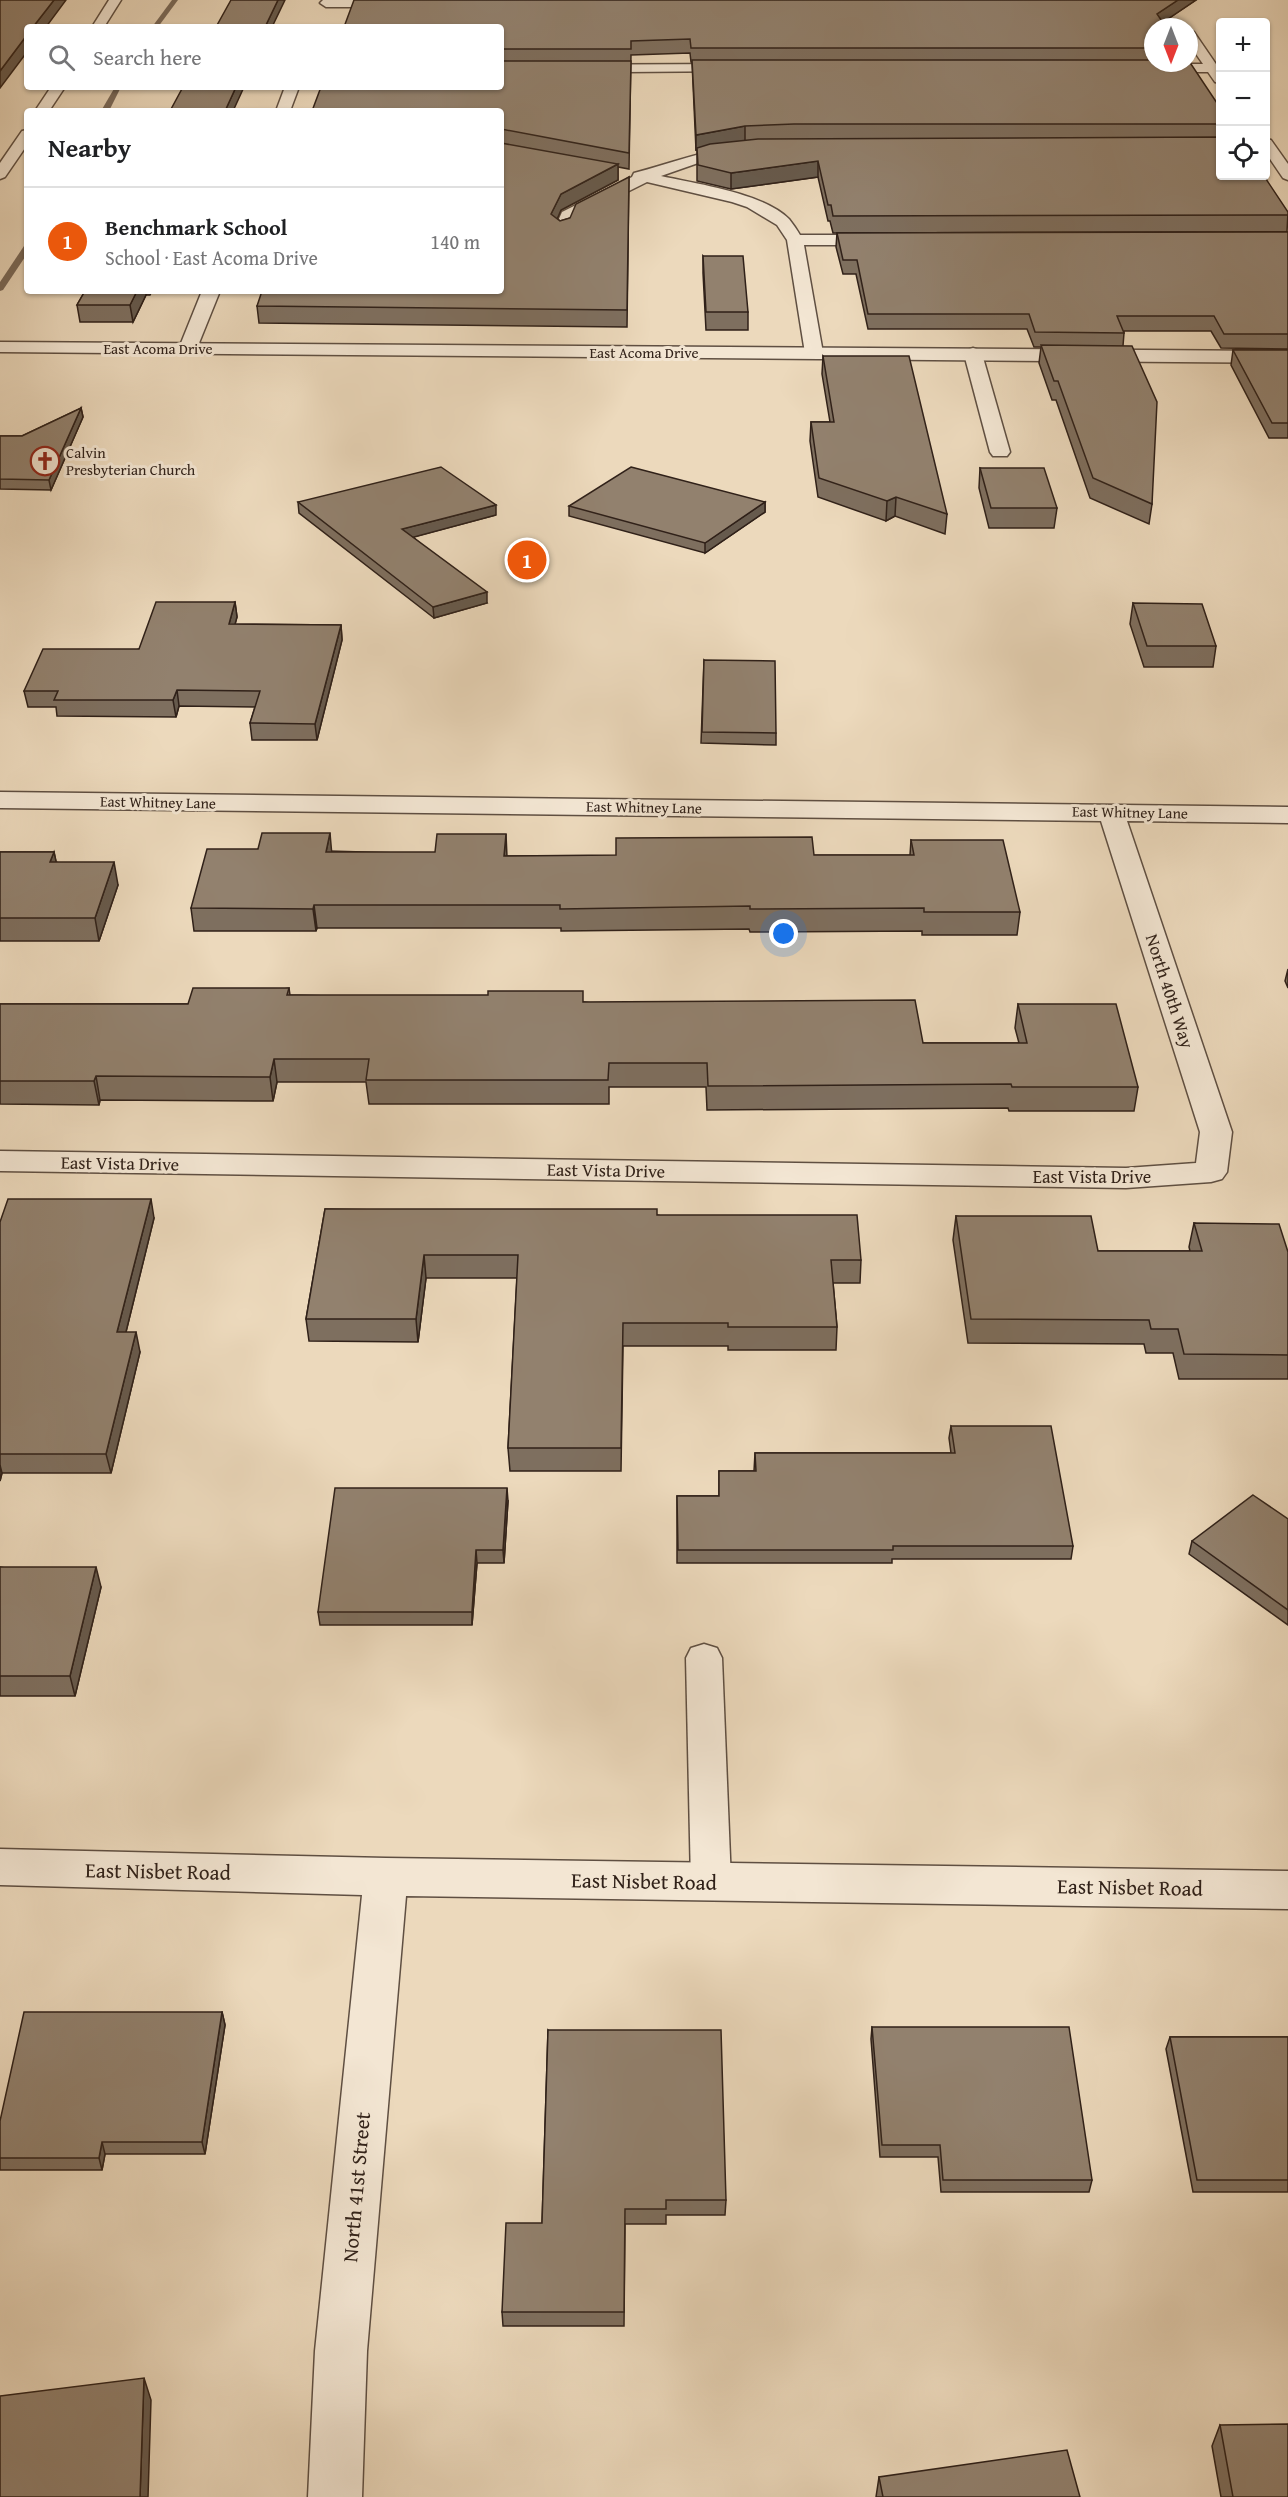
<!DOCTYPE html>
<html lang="en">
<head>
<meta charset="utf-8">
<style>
  :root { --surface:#fff; --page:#f2f2f2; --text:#202124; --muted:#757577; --line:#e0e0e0; --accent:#ea580c }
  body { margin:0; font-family:"Gentium Book Plus",serif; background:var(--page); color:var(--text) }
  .controls { position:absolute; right:18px; top:18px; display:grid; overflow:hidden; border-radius:6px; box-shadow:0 2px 4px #0004 }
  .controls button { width:54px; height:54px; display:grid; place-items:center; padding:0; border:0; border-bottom:2px solid var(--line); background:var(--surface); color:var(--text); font:30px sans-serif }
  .compass { position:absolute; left:1144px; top:18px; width:54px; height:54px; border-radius:50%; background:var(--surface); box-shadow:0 2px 4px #0004; rotate:180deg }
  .you { position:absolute; left:784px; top:934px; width:21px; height:21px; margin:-15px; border:4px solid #fff; border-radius:50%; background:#1a73e8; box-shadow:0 0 0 9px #1a73e833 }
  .badge { display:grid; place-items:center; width:39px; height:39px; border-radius:50%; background:var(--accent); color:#fff; font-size:20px; font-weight:700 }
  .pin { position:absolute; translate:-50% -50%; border:3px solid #fff; box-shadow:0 2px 6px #0006 }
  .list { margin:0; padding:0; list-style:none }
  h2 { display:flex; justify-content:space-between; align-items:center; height:78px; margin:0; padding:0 24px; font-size:26px }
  h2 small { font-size:20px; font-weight:400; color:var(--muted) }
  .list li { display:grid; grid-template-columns:39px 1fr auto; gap:18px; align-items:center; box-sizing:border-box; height:108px; padding:0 24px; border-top:2px solid var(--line) }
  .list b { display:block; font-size:22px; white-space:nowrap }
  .list p { margin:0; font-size:20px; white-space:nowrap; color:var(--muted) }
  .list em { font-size:20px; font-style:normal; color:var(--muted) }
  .icon { flex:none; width:33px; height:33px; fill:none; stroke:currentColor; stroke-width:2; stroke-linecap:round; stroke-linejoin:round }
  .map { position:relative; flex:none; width:1288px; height:2497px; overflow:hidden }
  .search { position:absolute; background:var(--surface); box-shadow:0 2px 4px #0004; left:24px; top:24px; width:480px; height:66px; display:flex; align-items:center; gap:15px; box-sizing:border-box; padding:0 21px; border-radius:6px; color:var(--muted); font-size:22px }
  .panel { position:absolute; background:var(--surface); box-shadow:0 2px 4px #0004; left:24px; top:108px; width:480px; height:186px; border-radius:6px }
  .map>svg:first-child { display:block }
</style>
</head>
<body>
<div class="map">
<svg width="1288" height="2497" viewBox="0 0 1288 2497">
  <rect width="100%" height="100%" fill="#ecd9bc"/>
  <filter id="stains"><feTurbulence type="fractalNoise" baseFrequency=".00333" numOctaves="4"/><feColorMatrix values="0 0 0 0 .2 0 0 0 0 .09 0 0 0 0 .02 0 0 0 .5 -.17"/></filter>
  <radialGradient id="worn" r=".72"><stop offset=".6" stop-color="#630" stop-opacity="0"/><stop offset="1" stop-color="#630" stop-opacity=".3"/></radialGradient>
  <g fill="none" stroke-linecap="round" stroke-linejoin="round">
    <!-- stream -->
    <g fill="#7a6a5a" fill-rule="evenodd">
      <path d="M172 0H178L158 27H152Z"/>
      <path d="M115 87H121L109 111H101Z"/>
      <path d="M24 246H27V254L3 290 0 291V282Z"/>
    </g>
    <!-- service casing -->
    <g stroke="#5f4f42" stroke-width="3">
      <path id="service" d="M704 1644 717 1648 722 1658 731 1882 725 1894 711 1899 697 1894 691 1882 686 1658 691 1648Z"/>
    </g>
    <!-- minor casing -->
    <g stroke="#5f4f42" stroke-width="3">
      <g id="minor">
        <path d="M109 0H121L104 27H92Z"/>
        <path d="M323 0H402L405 3 399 7H326L320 3Z"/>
        <path d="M1189 31 1194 32 1220 70V83L1215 82 1208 72H1148L1141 68 1148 64H1203L1189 44Z"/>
        <path d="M737 64 744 68 742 71 501 73V65Z"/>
        <path d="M51 87H65L49 111H35Z"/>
        <path d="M285 87H299L290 111H276Z"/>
        <path d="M27 130V145L5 177 0 179V163L22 131Z"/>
        <path d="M1266 139 1271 140 1288 164V180L1283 178 1266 153Z"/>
        <path d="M742 145 749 149 747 152 701 162 661 176C697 184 763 193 789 219 793 224 797 230 800 235H881L889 240 881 245H804L823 353 820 357H808L805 353 787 240 777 225 747 207 732 202 647 182 575 218 568 233 562 235 554 230 562 212 632 177 634 173C669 164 705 150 742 145Z"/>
        <path d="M202 291H220L197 348 194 352H182L179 348Z"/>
        <path d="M973 348 979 350 982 354 1010 452 1007 456H993L990 452 964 354 967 350Z"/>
        <path d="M0 792 1288 807V823L1127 821 1232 1132 1227 1172 1222 1179 1211 1182 1126 1188 0 1171V1151L1126 1168 1196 1163 1200 1132 1101 821 0 808Z"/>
        <path d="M0 1849 386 1858 1288 1871V1909L406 1896 367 2351 362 2497H308L315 2351 362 1895 0 1885Z"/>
      </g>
    </g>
    <!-- tertiary casing -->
    <g stroke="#5f4f42" stroke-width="3">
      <path id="tertiary" d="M0 342 1288 351V363L0 352Z"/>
    </g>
    <!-- service -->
    <use href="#service" fill="#f3e6d3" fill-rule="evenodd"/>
    <!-- minor -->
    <use href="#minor" fill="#f3e6d3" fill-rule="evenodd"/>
    <!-- tertiary -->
    <use href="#tertiary" fill="#f3e6d3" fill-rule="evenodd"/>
  </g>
  <!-- wall -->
  <g fill="#7e6f5f" stroke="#302119" stroke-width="1.5">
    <path d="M354 0H1196L1163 22 1153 27V63L1221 109V176L1288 212 1287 232 833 233 830 221H828L818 177 731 189 697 181V150H696L692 62H691L690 53 631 55 629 169 618 167V180L561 210 557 218 560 221 570 218 629 177 627 327 259 323 257 306 501 291V27Z"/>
    <path d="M1288 232V349L1221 348 1211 331H1124V333L1123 346 1152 504 1149 524 1090 498 1056 400H1052L1039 363 1041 347H1034L1027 329H868L856 274H843L836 247 837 233Z"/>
    <path d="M703 256 748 312V330H706L703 273Z"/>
    <path d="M85 291H152L150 295H146L133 322H80L77 305Z"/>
    <path d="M1233 350H1288V438H1269L1231 365Z"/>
    <path d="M823 356 947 514 945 534 895 516 886 521 818 497 810 441 811 422H830L822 374Z"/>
    <path d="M81 408 83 417 51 490 0 489V436H22Z"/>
    <path d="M980 468 1057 508 1054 528H989L979 488Z"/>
    <path d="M298 502 496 515 413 537 487 603 434 618 299 513Z"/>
    <path d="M765 502V512L705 553 569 516V506Z"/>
    <path d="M235 602 237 617 235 624 341 625 342 640 317 740H252L250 723 255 707 179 706 176 717 57 716 56 707H28L24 691 139 649Z"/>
    <path d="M1133 603 1216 646 1213 667H1144L1130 624Z"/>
    <path d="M704 660 776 733V745L701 743Z"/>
    <path d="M911 840 1020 912 1017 935H922V931L750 932 749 929 561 931V928H317L316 931H194L191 908 258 849 507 856 910 855Z"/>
    <path d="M0 852H54L56 862 118 885 99 941H0Z"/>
    <path d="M1288 969V988L1285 981Z"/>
    <path d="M289 988 290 995 584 1002 923 1043H1019L1015 1028 1018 1004 1138 1087 1134 1111H1009L1008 1108 707 1110 706 1087H609V1104H369L366 1082H277L273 1101 100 1100 99 1105 0 1104V1004H188Z"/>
    <path d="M325 1209 657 1215 861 1260 860 1283H833L837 1327 836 1350H728V1346H623L621 1471H510L508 1448 517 1278H426L418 1342 309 1341 306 1319Z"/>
    <path d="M956 1216 1098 1251H1190L1189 1247 1194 1223 1288 1252V1379H1179L1173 1353H1146L1144 1344 968 1343 953 1240Z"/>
    <path d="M154 1218 126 1332 140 1352 111 1473H2L0 1481V1222Z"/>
    <path d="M951 1426 1073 1546 1071 1559H892V1563H677V1496H719V1471H754L755 1453H951L949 1438Z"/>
    <path d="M508 1501 504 1563H477L472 1625H320L318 1612Z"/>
    <path d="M1288 1519V1625L1189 1554 1192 1541Z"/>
    <path d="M0 1567 101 1587 75 1696H0Z"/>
    <path d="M222 2012 225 2025 205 2154H105L102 2170H0V2121Z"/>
    <path d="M872 2027 1092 2180 1089 2192H941L938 2157H880L871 2039Z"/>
    <path d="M548 2030 726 2200 725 2215H666V2224H625L624 2326H503L502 2312 542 2223Z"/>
    <path d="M1170 2037H1288V2192H1193L1166 2049Z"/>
    <path d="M1220 2425 1288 2497H1221L1212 2446Z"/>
    <path d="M879 2477 1080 2497H876Z"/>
  </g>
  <!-- shaded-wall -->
  <g fill="#665a4d" stroke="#302119" stroke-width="1.5">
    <path d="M54 0H66L46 27H33Z"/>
    <path d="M278 0H285L272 27H265Z"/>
    <path d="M1178 0H1196L1156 27 1157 14Z"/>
    <path d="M27 35V52L0 88V71Z"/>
    <path d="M236 87H244L233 111H225Z"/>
    <path d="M745 126V142L696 150V135Z"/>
    <path d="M818 161V177L731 189V173Z"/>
    <path d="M618 164V180L561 210 552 231 551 214 561 194Z"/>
    <path d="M137 291H146V295L133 322 130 305Z"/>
    <path d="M81 408 83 417 51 490 49 480Z"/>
    <path d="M896 497 895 516 886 521 887 501Z"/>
    <path d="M765 502V512L705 553V543Z"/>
    <path d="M496 505V515L403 540 402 529Z"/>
    <path d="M487 592V603L434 618 433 607Z"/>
    <path d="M235 602 237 617 231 639 229 624Z"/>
    <path d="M341 625 342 640 317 740 315 724Z"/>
    <path d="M177 690 179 706 176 717 173 700Z"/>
    <path d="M330 833 332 856 326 852Z"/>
    <path d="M506 834 507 857 504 856Z"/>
    <path d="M54 852 59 875 50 862Z"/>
    <path d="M114 862 118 885 99 941 95 918Z"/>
    <path d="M314 905 317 928 316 931 313 909Z"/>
    <path d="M274 1059 277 1082 273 1101 270 1077Z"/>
    <path d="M96 1076 100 1100 99 1105 94 1081Z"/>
    <path d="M151 1199 154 1218 121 1352 117 1332Z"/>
    <path d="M424 1255 426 1278 418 1342 416 1319Z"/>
    <path d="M136 1332 140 1352 111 1473 106 1454Z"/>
    <path d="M0 1465 2 1473 0 1481Z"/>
    <path d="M507 1488 508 1501 504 1563 503 1550Z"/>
    <path d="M476 1550 477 1563 472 1625V1612Z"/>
    <path d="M96 1567 101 1587 75 1696 70 1676Z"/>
    <path d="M222 2012 225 2025 205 2154 202 2142Z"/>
    <path d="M102 2142 105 2154 102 2170 99 2158Z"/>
    <path d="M144 2378 151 2400 148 2497H140Z"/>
  </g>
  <!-- building -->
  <g fill="#92816e" stroke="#302119" stroke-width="1.5">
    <path d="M0 0H54L33 27H27V35L0 71Z"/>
    <path d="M231 0H278L265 27H216Z"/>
    <path d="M354 0H1178L1157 14 1166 27H1153V48H691L690 39 631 41V49H501V27H344Z"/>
    <path d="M692 60H1153V63H1189V61L1221 109V124H794L745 126 696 135Z"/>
    <path d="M501 61H631L629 153 501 129V111H312L321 87H501Z"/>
    <path d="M183 87H236L225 111H170Z"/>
    <path d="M1221 137V176H1264L1288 212V215L833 216 831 205H828L818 161 731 173 698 165 697 148 710 144 758 139Z"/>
    <path d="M501 143 618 164 561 194 551 214 560 221 570 218 576 204 629 177 627 310 257 306 262 291H501Z"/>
    <path d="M1288 232V334H1224L1214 316H1117L1124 333 1035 332 1029 314H868L857 260H843L837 233Z"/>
    <path d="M703 256H743L748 312H706Z"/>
    <path d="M85 291H137L130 305H77Z"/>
    <path d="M1041 345 1132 346 1157 402 1152 504 1093 478 1058 381H1054Z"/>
    <path d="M1233 350H1288V423H1272Z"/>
    <path d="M823 356H909L947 514 896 497 887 501 819 478 811 422H834Z"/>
    <path d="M81 408 49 480 0 479V436H22Z"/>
    <path d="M441 467 496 505 402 529 487 592 433 607 298 502Z"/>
    <path d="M631 467 765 502 705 543 569 506Z"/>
    <path d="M980 468H1044L1057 508H991Z"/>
    <path d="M156 602H235L229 624 341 625 315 724 250 723 260 691 177 690 173 700H54L58 691H24L43 649H139Z"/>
    <path d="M1133 603 1202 604 1216 646H1147Z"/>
    <path d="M704 660 775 661 776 733 702 732Z"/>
    <path d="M262 833H330L326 852H435L437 834H506L504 856 616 855V838L812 837 814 855H914L911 840H1003L1020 912H924V908L750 909V906L560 909V905H314L313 909 191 908 207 849H258Z"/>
    <path d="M0 852H54L50 862H114L95 918H0Z"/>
    <path d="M193 988H289L287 995H488V991H583V1002L915 1000 923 1043H1027L1018 1004H1116L1138 1087H1012L1011 1084 708 1086 707 1063H609L608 1080H366L369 1059H274L270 1077 96 1076 94 1081H0V1004H188Z"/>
    <path d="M8 1199H151L117 1332H136L106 1454H0V1222Z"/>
    <path d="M325 1209H657V1215H857L861 1260H831L837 1327H728V1323H623L621 1448H508L518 1255H424L416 1319H306Z"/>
    <path d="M956 1216H1091L1098 1251H1202L1194 1223 1279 1224 1288 1252V1355L1184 1354 1178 1329H1151L1149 1320 971 1319Z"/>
    <path d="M951 1426H1051L1073 1546H893V1550H678L677 1496H719V1471H756L755 1453H955Z"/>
    <path d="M335 1488H507L503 1550H476L472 1612H318Z"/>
    <path d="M1253 1495 1288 1519V1610L1192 1541Z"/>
    <path d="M0 1567H96L70 1676H0Z"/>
    <path d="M24 2012H222L202 2142H102L99 2158H0V2121Z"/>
    <path d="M872 2027H1069L1092 2180H943L940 2145H882Z"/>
    <path d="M548 2030H721L726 2200H666V2209H625L624 2312H502L506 2223H542Z"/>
    <path d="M1170 2037H1288V2180H1197Z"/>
    <path d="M144 2378 140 2497H0V2396Z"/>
    <path d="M1288 2424V2497H1233L1220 2425Z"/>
    <path d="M1067 2450 1080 2497H883L879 2477Z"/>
  </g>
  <!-- icons -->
  <defs>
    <g id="church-ring" transform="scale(1.5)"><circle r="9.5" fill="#f3e6d3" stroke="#8f2418" stroke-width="1.5"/><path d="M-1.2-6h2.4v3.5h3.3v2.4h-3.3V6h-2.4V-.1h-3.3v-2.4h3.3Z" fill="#8f2418"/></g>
  </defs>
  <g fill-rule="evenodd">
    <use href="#church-ring" x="45" y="461"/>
  </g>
  <g text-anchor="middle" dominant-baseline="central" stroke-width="6" stroke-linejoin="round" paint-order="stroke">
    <!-- far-street labels -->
    <g font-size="15" fill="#302119" stroke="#f3e6d3">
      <text x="158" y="348">East Acoma Drive</text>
      <text x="644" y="352">East Acoma Drive</text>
      <text transform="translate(158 802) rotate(1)">East Whitney Lane</text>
      <text transform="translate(644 807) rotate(1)">East Whitney Lane</text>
      <text transform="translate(1130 812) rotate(1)">East Whitney Lane</text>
    </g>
    <!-- far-poi labels -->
    <g font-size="15" fill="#302119" stroke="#f3e6d3" text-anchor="start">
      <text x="66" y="452">Calvin<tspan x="66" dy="17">Presbyterian Church</tspan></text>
    </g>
    <!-- street labels -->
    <g font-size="18" fill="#302119" stroke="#f3e6d3">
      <text transform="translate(1170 991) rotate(72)">North 40th Way</text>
      <text transform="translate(120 1163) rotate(1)">East Vista Drive</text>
      <text transform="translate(606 1170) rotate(1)">East Vista Drive</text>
      <text x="1092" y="1176">East Vista Drive</text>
    </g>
    <!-- near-street labels -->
    <g font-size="21" fill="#302119" stroke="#f3e6d3">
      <text transform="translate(158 1871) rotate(1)">East Nisbet Road</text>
      <text transform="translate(644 1881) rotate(1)">East Nisbet Road</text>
      <text transform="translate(1130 1887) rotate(1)">East Nisbet Road</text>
      <text transform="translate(356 2187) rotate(-85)">North 41st Street</text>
    </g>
  </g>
  <rect width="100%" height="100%" filter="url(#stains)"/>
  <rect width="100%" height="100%" fill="url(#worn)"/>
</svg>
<div class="controls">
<button>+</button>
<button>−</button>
<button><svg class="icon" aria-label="locate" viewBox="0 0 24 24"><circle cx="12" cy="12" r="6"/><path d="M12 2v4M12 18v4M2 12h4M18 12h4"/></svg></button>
</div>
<svg class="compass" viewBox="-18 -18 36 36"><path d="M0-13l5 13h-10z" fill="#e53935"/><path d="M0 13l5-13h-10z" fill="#757577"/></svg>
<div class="you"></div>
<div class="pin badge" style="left:527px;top:560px">1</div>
<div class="search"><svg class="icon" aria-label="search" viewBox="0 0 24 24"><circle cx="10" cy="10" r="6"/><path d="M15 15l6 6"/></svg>Search here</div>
<section class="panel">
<h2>Nearby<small></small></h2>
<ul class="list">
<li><span class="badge">1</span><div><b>Benchmark School</b><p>School · East Acoma Drive</p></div><em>140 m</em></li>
</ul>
</section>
</div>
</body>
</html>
